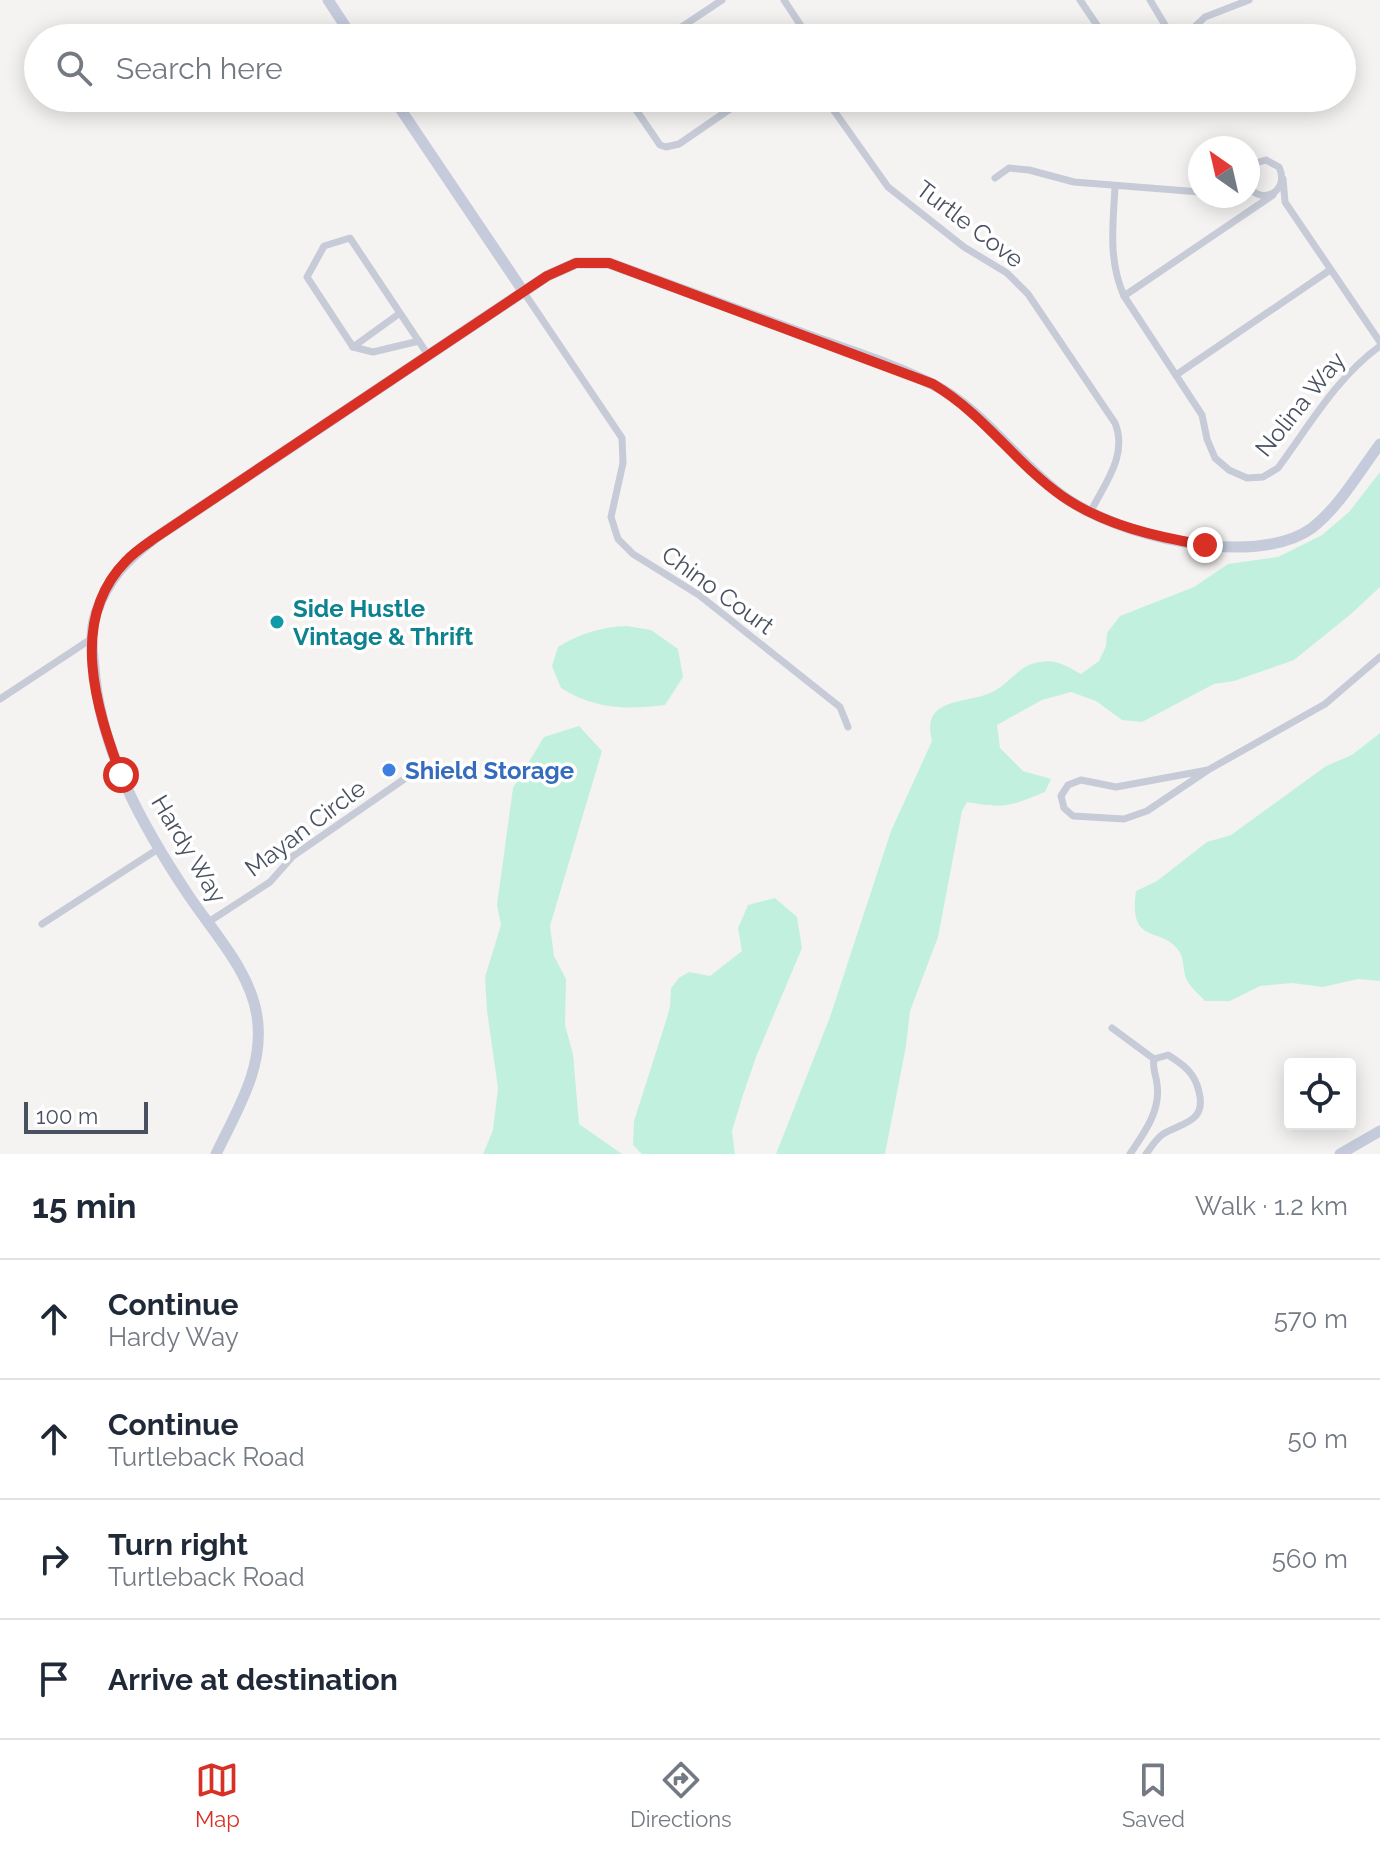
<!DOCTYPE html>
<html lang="en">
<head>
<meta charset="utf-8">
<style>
  :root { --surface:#fff; --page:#f6f6f7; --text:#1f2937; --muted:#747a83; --line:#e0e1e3; --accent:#d93025 }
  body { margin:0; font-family:Raleway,sans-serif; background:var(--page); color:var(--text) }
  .controls { position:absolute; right:24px; bottom:24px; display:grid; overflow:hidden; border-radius:8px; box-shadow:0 4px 20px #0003 }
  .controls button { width:72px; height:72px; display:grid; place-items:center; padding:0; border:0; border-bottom:2px solid var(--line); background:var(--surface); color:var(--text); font:40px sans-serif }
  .compass { position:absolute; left:1188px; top:136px; width:72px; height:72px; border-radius:50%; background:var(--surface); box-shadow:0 4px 20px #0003; rotate:326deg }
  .scale { position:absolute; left:24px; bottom:20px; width:124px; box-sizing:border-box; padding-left:8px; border:4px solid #495160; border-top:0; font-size:22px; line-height:28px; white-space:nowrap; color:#495160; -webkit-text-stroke:6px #fff; paint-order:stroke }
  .stop { position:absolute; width:24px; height:24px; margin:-18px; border:6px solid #d93025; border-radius:50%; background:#fff }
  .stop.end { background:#d93025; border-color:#fff; box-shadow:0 2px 8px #0008 }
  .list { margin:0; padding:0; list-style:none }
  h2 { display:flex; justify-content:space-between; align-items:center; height:104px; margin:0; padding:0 32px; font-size:34px }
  h2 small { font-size:26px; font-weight:400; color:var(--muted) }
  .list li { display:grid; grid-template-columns:52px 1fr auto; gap:24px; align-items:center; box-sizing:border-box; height:120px; padding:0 32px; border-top:2px solid var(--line) }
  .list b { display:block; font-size:30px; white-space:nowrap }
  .list p { margin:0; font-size:26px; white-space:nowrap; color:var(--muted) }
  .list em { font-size:26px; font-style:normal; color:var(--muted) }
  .icon { flex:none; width:44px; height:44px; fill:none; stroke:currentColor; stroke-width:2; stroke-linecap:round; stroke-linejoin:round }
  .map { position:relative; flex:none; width:1380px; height:1154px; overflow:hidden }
  .search { position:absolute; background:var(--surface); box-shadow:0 4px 20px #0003; left:24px; right:24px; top:24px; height:88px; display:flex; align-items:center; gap:20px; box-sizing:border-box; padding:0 28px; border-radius:44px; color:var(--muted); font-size:30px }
  .sheet { height:584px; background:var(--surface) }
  nav { display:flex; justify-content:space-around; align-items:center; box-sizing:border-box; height:112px; border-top:2px solid var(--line); background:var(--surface); font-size:22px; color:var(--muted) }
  nav a { display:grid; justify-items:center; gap:4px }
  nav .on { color:var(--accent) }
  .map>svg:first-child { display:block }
</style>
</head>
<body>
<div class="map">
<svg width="1380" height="1154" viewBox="0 0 1380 1154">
  <rect width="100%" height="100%" fill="#f4f3f2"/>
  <!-- green -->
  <g fill="#c1f1de">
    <path d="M1380 472V587L1351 614 1294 660 1234 681 1214 684 1142 722 1122 720 1096 701 1071 692 1042 700 997 725 1000 748 1023 771 1051 779 1045 792C1010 806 1005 809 967 802L962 811 938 937 910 1011 906 1046 885 1154H776L830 1017 891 831 932 741C920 695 969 705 994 691 1008 684 1020 666 1035 663 1056 658 1064 665 1081 674L1099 661 1106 646 1107 633 1120 616 1194 587 1228 564 1278 557 1322 535 1349 512Z"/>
    <path d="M627 626 651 630 678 649 683 677 665 705C627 710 594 709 561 688L552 666 558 647C581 633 601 627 627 626Z"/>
    <path d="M579 726 602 751 550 926 554 956 566 979 565 1025 573 1054 579 1124 622 1154H483L493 1130 498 1088 487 1011 485 977 501 925 497 905 513 788 544 737Z"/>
    <path d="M1380 733V981L1358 979 1323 987 1292 983 1260 986 1230 1001H1205C1200 995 1192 989 1188 982 1182 973 1185 960 1179 951 1162 925 1128 947 1136 891L1157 881 1207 842 1231 835 1326 766 1352 755Z"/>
    <path d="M775 898 797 917 802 948 756 1057 742 1098 732 1131 735 1154H642L633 1145 634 1121 665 1024 670 1007 671 988 679 978 689 972 710 976 742 951 738 928 748 905Z"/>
  </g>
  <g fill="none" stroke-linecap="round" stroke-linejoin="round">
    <!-- street -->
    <g stroke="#c6cbd7" stroke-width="7">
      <path d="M784 0 809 38"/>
      <path d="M1080 0 1101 31 1125 34"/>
      <path d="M1150 0 1168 30 1176 38"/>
      <path d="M665 38 722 0"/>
      <path d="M1183 38 1205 17 1249 0"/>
      <path d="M628 98 660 145 666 147 679 144 746 98"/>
      <path d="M825 98 888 187 964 247 1007 273 1028 294 1115 423C1128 455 1105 483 1091 511"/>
      <path d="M1248 170 1252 164 1266 160 1279 167C1290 190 1263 207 1248 186"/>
      <path d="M995 178 1009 168 1029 170 1074 182 1200 192"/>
      <path d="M1283 179 1285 202 1380 342"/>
      <path d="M1115 187C1113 225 1108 260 1124 296L1202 415 1207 439 1215 458 1229 470 1247 478 1263 477 1278 468C1309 426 1337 377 1380 346"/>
      <path d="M523 291 622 438 623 463 611 517 618 539 633 554 699 595 840 707 848 727"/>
      <path d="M1124 296 1273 195"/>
      <path d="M400 313 353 347 307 277 324 246 350 238 428 355"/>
      <path d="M353 347 373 352 419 341"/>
      <path d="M1176 375 1330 270"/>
      <path d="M0 699 91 639"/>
      <path d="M1208 770 1116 787 1081 780 1068 785 1061 796 1064 808 1073 816 1124 819 1147 811 1208 770 1325 704 1380 657"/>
      <path d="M207 923 270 882 293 856 413 773 429 775"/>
      <path d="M42 924 158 849"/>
      <path d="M1112 1028 1154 1059"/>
      <path d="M1130 1154C1144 1133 1161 1111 1157 1084 1156 1074 1152 1069 1154 1059"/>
      <path d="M1146 1154C1151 1147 1156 1139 1163 1134 1180 1123 1207 1123 1199 1092 1195 1073 1184 1065 1168 1055L1154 1059"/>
    </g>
    <!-- secondary -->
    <g stroke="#c5cbdb" stroke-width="11">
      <path d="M328 0 353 38"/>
      <path d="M393 98 523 291"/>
      <path d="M216 1154C237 1110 265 1067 257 1016 250 971 214 933 189 896 143 827 100 751 94 667 92 649 90 631 96 613 109 578 126 560 155 538L547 276 576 263H609C678 288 746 313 814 338 853 352 895 365 932 384 983 409 1015 460 1060 494 1113 535 1254 570 1312 528 1340 506 1359 472 1380 444"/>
      <path d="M1340 1154 1380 1131"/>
    </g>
  </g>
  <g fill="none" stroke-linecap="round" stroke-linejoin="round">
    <!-- route -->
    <path stroke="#d93025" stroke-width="10" d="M121 775C96 708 68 620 126 561 134 552 145 545 155 538L547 276 576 263H609L933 384C986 416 1015 463 1062 496 1104 525 1156 537 1205 545"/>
  </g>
  <!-- markers -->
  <circle fill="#0f9aa8" stroke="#fff" stroke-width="3" cx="277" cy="622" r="8"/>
  <circle fill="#3f7fe0" stroke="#fff" stroke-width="3" cx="389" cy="770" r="8"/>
  <g text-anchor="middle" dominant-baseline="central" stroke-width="7" stroke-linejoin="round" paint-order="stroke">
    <!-- street labels -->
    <g font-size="24" fill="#495160" stroke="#fff">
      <text transform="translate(970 224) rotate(37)">Turtle Cove</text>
      <text transform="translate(1300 404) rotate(-51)">Nolina Way</text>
      <text transform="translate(718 590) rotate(36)">Chino Court</text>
      <text transform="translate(305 828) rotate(-37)">Mayan Circle</text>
      <text transform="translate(189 849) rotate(59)">Hardy Way</text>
    </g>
    <!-- culture labels -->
    <g font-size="24" font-weight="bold" fill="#0d838f" stroke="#fff" text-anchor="start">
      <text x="293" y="608">Side Hustle<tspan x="293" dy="28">Vintage &amp; Thrift</tspan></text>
    </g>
    <!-- shop labels -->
    <g font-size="24" font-weight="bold" fill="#366cbe" stroke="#fff" text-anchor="start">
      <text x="405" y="770">Shield Storage</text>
    </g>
  </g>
</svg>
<div class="controls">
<button><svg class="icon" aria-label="locate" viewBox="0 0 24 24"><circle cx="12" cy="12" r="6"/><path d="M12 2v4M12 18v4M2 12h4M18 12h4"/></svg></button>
</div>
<svg class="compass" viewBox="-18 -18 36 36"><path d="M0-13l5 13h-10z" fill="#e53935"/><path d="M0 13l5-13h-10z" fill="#747a83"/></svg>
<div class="scale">100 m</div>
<div class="stop" style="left:121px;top:775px"></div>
<div class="stop end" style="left:1205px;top:545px"></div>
<div class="search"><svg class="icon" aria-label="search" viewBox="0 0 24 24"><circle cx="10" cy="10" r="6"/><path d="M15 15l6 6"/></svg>Search here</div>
</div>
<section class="sheet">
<h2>15 min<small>Walk · 1.2 km</small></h2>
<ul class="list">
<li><svg class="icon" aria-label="ahead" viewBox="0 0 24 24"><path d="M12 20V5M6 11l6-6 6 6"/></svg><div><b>Continue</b><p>Hardy Way</p></div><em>570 m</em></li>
<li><svg class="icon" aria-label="ahead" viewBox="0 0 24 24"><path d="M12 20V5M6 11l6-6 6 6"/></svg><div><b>Continue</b><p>Turtleback Road</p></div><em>50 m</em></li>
<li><svg class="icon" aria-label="right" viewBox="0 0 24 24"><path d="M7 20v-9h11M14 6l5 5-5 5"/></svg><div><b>Turn right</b><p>Turtleback Road</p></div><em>560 m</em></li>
<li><svg class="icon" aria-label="arrive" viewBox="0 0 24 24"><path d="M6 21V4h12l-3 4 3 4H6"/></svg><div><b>Arrive at destination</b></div></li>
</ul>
</section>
<nav>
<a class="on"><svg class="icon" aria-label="map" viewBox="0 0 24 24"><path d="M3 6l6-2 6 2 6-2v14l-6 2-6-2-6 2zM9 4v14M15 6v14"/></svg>Map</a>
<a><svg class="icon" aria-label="directions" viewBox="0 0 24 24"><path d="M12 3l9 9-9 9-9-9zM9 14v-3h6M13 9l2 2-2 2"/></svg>Directions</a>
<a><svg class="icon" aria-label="saved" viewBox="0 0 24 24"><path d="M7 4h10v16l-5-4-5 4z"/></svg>Saved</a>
</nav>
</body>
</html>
